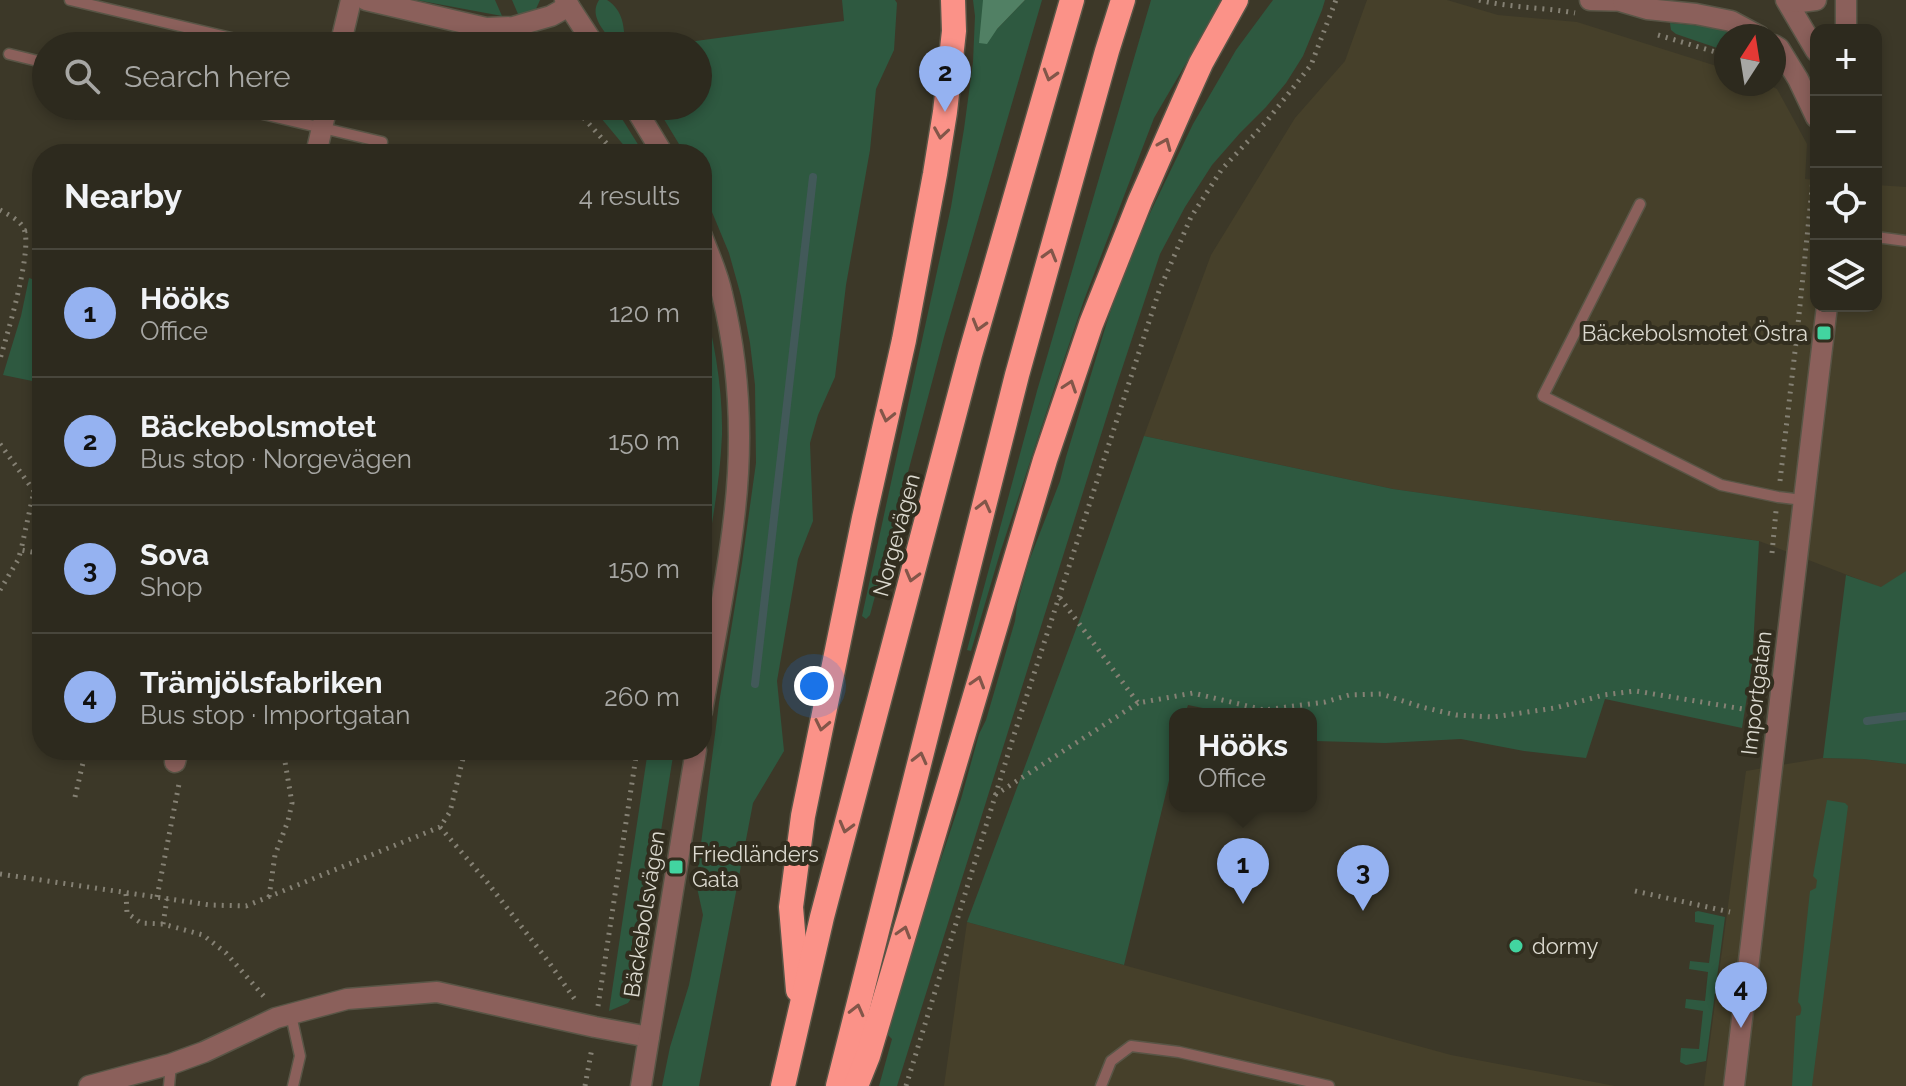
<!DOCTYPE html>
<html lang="en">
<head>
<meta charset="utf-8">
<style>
  :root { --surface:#2d2a1e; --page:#353227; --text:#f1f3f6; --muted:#a7a7a4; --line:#48463c; --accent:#95b2f1 }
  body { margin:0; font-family:Raleway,sans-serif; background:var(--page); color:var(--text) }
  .controls { position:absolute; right:24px; top:24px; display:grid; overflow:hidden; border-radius:16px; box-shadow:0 4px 12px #0003 }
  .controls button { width:72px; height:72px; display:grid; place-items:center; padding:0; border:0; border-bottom:2px solid var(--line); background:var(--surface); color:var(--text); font:40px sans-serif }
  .compass { position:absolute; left:1714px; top:24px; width:72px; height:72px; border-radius:50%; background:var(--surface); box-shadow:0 4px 12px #0003; rotate:12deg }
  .you { position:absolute; left:814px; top:686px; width:28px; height:28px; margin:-20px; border:6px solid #fff; border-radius:50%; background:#1a73e8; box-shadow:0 0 0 12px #1a73e833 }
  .badge { display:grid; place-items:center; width:52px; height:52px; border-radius:50%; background:var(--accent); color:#111; font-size:26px; font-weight:700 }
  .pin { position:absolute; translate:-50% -66px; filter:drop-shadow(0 2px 4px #0008) }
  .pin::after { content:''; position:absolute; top:42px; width:28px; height:24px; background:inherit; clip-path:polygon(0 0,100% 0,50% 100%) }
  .popup { position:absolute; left:1169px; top:708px; width:148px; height:104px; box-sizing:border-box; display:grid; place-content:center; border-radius:16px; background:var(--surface); filter:drop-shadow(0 2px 6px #0005); font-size:26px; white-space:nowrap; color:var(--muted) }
  .popup b { font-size:30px; color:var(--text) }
  .popup::after { content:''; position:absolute; left:50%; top:100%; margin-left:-16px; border:16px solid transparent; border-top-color:var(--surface) }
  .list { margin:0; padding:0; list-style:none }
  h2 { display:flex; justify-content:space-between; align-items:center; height:104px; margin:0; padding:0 32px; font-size:34px }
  h2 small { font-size:26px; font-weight:400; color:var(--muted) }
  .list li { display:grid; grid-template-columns:52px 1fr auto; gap:24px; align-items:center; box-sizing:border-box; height:128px; padding:0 32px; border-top:2px solid var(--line) }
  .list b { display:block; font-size:30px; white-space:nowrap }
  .list p { margin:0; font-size:26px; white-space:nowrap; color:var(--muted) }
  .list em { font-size:26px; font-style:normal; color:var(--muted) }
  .icon { flex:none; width:44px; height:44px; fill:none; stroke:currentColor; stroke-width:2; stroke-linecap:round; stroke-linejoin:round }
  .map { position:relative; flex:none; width:1906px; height:1086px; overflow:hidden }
  .search { position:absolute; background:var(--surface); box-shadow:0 4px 12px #0003; left:32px; top:32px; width:680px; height:88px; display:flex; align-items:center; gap:20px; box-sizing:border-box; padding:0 28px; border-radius:44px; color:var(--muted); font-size:30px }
  .panel { position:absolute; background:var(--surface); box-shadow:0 4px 12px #0003; left:32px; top:144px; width:680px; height:616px; border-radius:32px }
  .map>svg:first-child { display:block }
</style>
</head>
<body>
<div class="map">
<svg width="1906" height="1086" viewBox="0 0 1906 1086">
  <rect width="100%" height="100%" fill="#3c3828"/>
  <!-- built -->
  <g fill="#46402a">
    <path d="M1367 0H1447L1498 15 1577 22 1726 69V84H1767L1777 89 1807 144 1805 179 1816 180V306H1876V185L1906 187V571L1881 588 1759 541 1393 489 1144 436 1211 255 1295 118 1345 61Z"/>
    <path d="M1823 758 1863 759 1906 764V1086H1704L1746 771Z"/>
    <path d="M967 922 1451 1055 1615 1086H944Z"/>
  </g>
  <!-- green -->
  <g fill="#2e5940">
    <path d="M416 0H495L502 16Z"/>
    <path d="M512 0H540L536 9 521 16 518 14Z"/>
    <path d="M599 0H607C624 11 624 27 625 46H615C606 32 588 17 599 0Z"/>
    <path d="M842 0H895L897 3 894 50 876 89 870 150 846 285 835 377 818 415 810 443 813 521 798 559 777 681 784 751 753 803 699 1086H662L670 1047 689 985 703 915 696 883 719 703 742 563 756 463 755 385 750 343 741 296 729 253 702 188V154H685L656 106H698V46H659L844 21Z"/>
    <path d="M973 0H983L984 6 997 29 1025 0H1042L944 337 870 615 866 619 862 616 951 207 964 129 973 62 975 16Z"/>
    <path d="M1151 0H1223L1154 118 1084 300 1056 383 1000 553 971 651 967 650 1037 391Z"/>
    <path d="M1273 0H1325L1322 10 1303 56 1286 83 1266 107 1240 133 1212 165 1185 207 1160 254 1115 390 897 1086H879L892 1039 887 1034 899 976 928 898 961 799 979 734 986 720 1015 621 1017 605 1029 561 1060 481 1066 457 1106 325 1121 280 1151 211 1193 124 1236 50Z"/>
    <path d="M1670 23 1714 27 1739 36H1726V51L1676 34 1671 30Z"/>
    <path d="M550 36 566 38 571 46H532L531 40Z"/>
    <path d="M591 106H614L644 154H631Z"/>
    <path d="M29 278 35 280 42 279V383L3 375 21 316Z"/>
    <path d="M702 294C714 339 723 389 722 435 720 485 710 534 702 583Z"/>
    <path d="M1144 436 1393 489 1759 541 1752 665 1742 728 1605 699 1586 758 1524 751 1461 739 1385 743 1315 741 1311 749V714H1232L1188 705 1185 714H1175V756L1124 965 967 922 1082 613Z"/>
    <path d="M1906 571V764L1863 759 1823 758 1846 575 1881 587Z"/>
    <path d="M648 750H674L635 993 628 1003 609 1011Z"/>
    <path d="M1827 800 1845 803 1848 806 1812 1086H1792L1796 1016 1800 1015C1802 1010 1802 1006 1798 1002L1810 891 1816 888 1817 880 1813 876Z"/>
    <path d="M1698 911 1725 917 1706 1061 1686 1065 1680 1062 1681 1048 1699 1049 1703 1011 1685 1008 1686 999 1705 1001 1708 972 1689 969 1690 961 1709 963 1714 925 1695 922V912Z"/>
  </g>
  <!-- forest -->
  <path fill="#518064" d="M983 0H1025L997 29 987 44 979 43Z"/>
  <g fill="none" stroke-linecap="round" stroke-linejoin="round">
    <!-- stream -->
    <g stroke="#425959" stroke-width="8">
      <path d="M755 684 813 177"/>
      <path d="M1867 721 1906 716"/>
    </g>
    <!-- service casing -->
    <g stroke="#595546" stroke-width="13">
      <g id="service">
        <path d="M70 0 265 46"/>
        <path d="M9 54 46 63"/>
        <path d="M229 106 382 142"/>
        <path d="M1640 204 1543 396 1721 485 1778 497 1803 500"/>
        <path d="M1876 237 1906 241"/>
        <path d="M291 1015 300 1056 293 1086"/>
        <path d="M169 1086 171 1064"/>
        <path d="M1101 1086 1111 1061 1131 1046 1179 1052 1329 1086"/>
      </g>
    </g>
    <!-- minor casing -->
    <g stroke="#595546" stroke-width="23">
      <g id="minor">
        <path d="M366 0 486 28 513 27 551 16 569 6"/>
        <path d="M340 46 351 0"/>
        <path d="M316 154 327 106"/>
        <path d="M175 762 178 750"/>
        <path d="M89 1086 171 1064 204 1052 276 1018 347 999 437 992 595 1027 649 1037"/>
      </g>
    </g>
    <!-- tertiary casing -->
    <g stroke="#595546" stroke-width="23">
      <g id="tertiary">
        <path d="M565 0 595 46"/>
        <path d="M1590 0 1634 1"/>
        <path d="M1786 0 1816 51"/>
        <path d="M1787 0 1800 2 1816 0"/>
        <path d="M1846 0V30"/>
        <path d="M1623 2 1647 9 1696 14 1731 21 1759 36"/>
        <path d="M1774 45 1779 48 1798 79 1816 117"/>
        <path d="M634 106 663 154"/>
        <path d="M702 236C709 255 718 274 722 294 740 367 743 444 734 518 727 582 713 647 702 711"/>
        <path d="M641 1086 696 750"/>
        <path d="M1734 1086 1827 306"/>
      </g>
    </g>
    <!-- motorway casing -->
    <g stroke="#595546" stroke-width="27">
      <g id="motorway">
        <path d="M798 990 791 907 803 816 864 518 904 340 935 174 945 112 954 31 953 0"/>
        <path d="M783 1086 822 917 970 355 1072 0"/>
        <path d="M838 1086 1017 375 1107 51 1123 0"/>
        <path d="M856 1086 868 1056 1045 460 1091 324 1140 201 1183 103 1201 63 1236 0"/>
      </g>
    </g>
    <!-- path -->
    <g stroke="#858174" stroke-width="5" stroke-dasharray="2 6" stroke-linecap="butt">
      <path d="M1479 0C1510 8 1543 7 1575 13"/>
      <path d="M1658 35 1726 55"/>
      <path d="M573 106 607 144 614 154"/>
      <path d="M0 210C9 215 20 220 24 229 33 250 7 335 0 359"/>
      <path d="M25 231 42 226"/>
      <path d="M0 444 34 491 21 550 42 554"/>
      <path d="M1780 481 1797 334 1816 150"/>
      <path d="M1772 553 1776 511"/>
      <path d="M0 590 18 560 21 550"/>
      <path d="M1060 598 1138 703 1193 693 1264 710 1325 702 1349 695 1381 694 1422 707 1456 715 1493 717 1555 708 1604 695 1636 691 1755 711"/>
      <path d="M995 795 1138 703"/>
      <path d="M75 797 86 750"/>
      <path d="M440 827 487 882 548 961 576 1001"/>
      <path d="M0 874 210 905 246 906 440 827 450 812 465 750"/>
      <path d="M1635 891 1730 912"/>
      <path d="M126 894 127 913 141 923 163 924 203 935 226 953 267 1000"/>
      <path d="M157 897 179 784"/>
      <path d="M269 897 275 855 288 821 292 803 284 756 285 750"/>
      <path d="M163 924 167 899"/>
      <path d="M598 1006 637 750"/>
      <path d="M585 1086 592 1048"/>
      <path d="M906 1086 1013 738 1159 291 1191 217 1222 169 1266 122 1311 65 1336 0"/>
    </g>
    <!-- service -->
    <use href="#service" stroke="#8b605b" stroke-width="10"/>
    <!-- minor -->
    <use href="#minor" stroke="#8b605b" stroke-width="20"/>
    <!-- tertiary -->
    <use href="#tertiary" stroke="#8b605b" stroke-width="20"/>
    <!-- motorway -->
    <use href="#motorway" stroke="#fb9288" stroke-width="24"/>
  </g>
  <!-- one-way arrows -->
  <defs><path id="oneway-chevron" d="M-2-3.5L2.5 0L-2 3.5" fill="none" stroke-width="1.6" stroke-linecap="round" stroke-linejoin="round" transform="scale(2)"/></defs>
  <g stroke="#825649">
    <use href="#oneway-chevron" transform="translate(1050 75) rotate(106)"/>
    <use href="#oneway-chevron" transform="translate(941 133) rotate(99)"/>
    <use href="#oneway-chevron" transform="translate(1165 144) rotate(-67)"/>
    <use href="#oneway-chevron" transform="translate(1050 255) rotate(-74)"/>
    <use href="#oneway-chevron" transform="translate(979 325) rotate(106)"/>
    <use href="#oneway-chevron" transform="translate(1070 386) rotate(-71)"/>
    <use href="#oneway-chevron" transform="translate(887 416) rotate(103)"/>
    <use href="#oneway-chevron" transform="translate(984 506) rotate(-76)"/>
    <use href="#oneway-chevron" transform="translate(912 576) rotate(105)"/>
    <use href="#oneway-chevron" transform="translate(978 682) rotate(-73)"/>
    <use href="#oneway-chevron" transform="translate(822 725) rotate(102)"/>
    <use href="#oneway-chevron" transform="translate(920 758) rotate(-76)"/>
    <use href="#oneway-chevron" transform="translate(846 827) rotate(105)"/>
    <use href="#oneway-chevron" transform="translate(904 932) rotate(-73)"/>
    <use href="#oneway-chevron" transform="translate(857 1010) rotate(-76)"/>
  </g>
  <!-- markers -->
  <g fill="#42d4a0" stroke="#322e1f" stroke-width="3">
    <rect x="1816" y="325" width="16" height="16" rx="4"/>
    <rect x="668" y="859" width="16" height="16" rx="4"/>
    <circle cx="1516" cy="946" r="8"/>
  </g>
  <g text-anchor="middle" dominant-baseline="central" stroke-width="8" stroke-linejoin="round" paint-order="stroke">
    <!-- poi labels -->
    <g font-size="22" fill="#dbd9cf" stroke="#322e1f" text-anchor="start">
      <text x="1808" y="333" text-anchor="end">Bäckebolsmotet Östra</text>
      <text x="692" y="854">Friedländers<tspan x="692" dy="25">Gata</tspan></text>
      <text x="1532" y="946">dormy</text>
    </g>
    <!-- street labels -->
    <g font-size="22" fill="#dbd9cf" stroke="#322e1f">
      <text transform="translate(896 535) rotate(-75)">Norgevägen</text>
      <text transform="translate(1756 693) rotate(-83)">Importgatan</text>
      <text transform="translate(644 914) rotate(-81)">Bäckebolsvägen</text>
    </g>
  </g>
</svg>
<div class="controls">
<button>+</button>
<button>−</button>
<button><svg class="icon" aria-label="locate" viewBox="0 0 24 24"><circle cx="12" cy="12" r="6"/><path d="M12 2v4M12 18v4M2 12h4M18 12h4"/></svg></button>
<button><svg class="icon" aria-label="layers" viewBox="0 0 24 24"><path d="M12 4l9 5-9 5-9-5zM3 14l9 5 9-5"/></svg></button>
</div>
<svg class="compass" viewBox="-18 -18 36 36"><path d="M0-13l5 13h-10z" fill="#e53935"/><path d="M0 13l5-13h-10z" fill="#a7a7a4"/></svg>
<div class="you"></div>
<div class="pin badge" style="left:1243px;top:904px">1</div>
<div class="popup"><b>Hööks</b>Office</div>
<div class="pin badge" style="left:945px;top:112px">2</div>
<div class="pin badge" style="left:1363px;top:911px">3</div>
<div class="pin badge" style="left:1741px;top:1028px">4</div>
<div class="search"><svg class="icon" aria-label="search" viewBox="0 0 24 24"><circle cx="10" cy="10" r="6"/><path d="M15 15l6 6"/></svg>Search here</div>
<section class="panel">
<h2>Nearby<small>4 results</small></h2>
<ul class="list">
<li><span class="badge">1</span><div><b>Hööks</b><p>Office</p></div><em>120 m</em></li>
<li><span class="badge">2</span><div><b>Bäckebolsmotet</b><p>Bus stop · Norgevägen</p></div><em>150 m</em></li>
<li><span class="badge">3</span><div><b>Sova</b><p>Shop</p></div><em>150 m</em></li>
<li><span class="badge">4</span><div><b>Trämjölsfabriken</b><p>Bus stop · Importgatan</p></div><em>260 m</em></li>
</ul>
</section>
</div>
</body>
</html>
